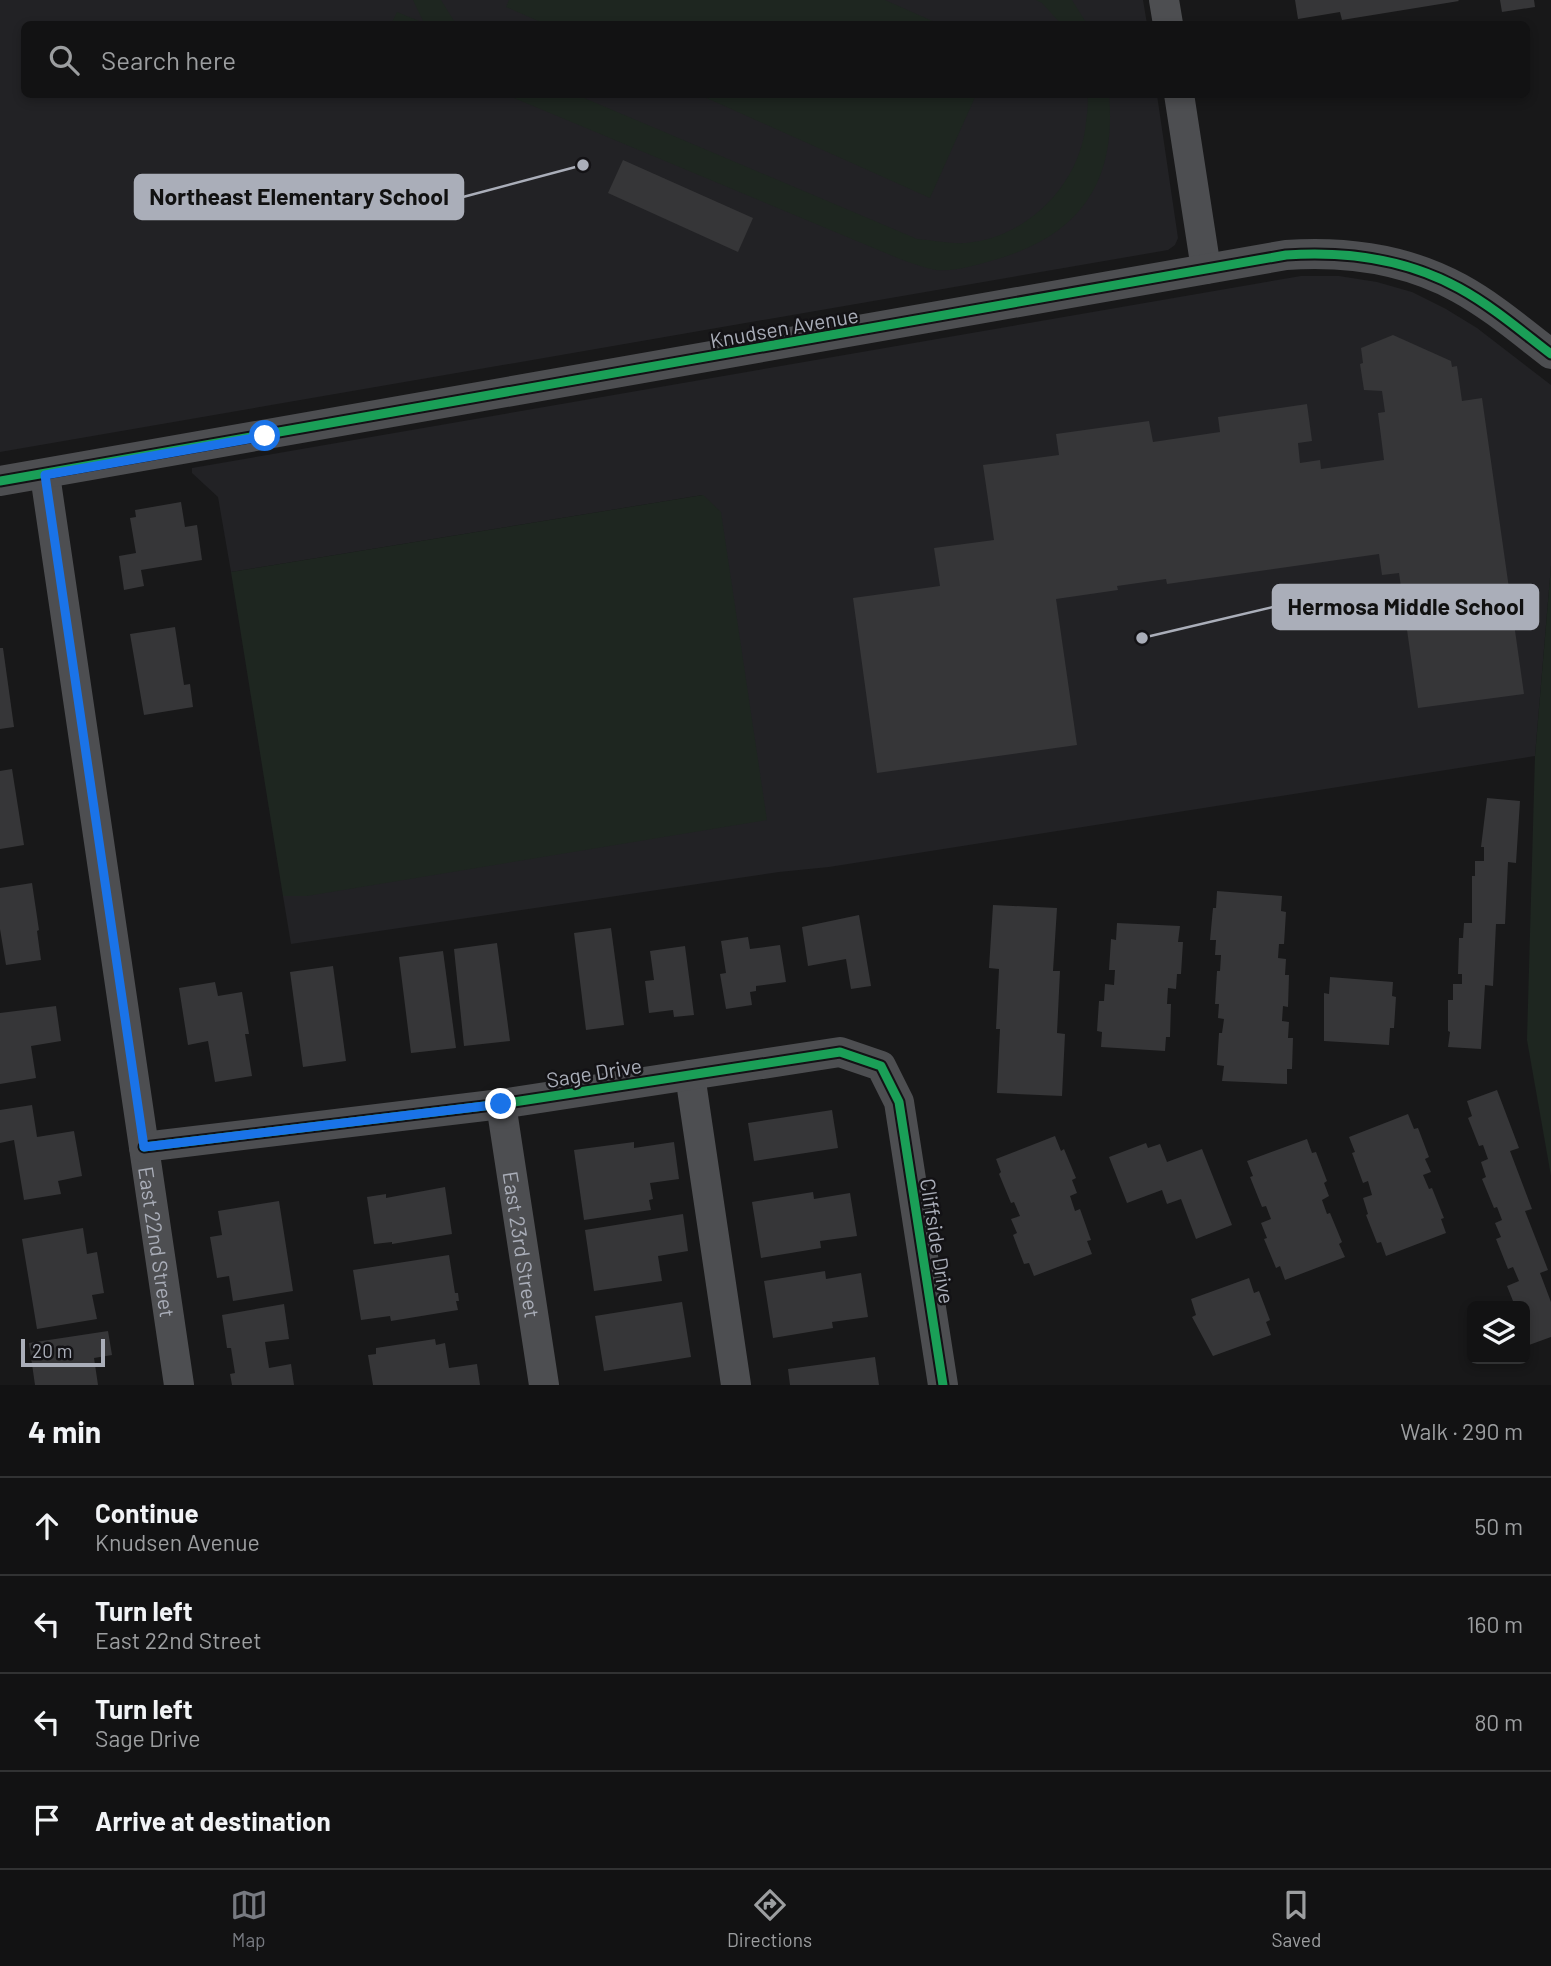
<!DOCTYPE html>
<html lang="en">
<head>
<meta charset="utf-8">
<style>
  :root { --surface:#121213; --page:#1b1b1c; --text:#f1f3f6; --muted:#9c9ea0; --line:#313233; --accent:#777a81 }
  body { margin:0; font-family:Barlow,sans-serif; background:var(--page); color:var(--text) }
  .controls { position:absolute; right:21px; bottom:21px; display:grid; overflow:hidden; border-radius:10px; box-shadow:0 4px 10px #0003 }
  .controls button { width:63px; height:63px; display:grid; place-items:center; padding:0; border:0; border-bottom:2px solid var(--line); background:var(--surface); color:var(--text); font:35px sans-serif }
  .scale { position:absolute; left:21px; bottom:18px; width:84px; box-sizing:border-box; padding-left:7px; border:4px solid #aaaeb9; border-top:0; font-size:19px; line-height:24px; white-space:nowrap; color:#aaaeb9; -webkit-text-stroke:5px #131215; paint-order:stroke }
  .stop { position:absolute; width:21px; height:21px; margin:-16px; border:5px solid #1a73e8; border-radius:50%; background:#fff }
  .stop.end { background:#1a73e8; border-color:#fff; box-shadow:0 2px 7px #0008 }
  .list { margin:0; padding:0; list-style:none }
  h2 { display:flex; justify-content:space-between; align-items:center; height:91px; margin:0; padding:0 28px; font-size:30px }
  h2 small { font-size:23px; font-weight:400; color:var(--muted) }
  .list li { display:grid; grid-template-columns:46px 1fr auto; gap:21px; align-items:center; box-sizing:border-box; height:98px; padding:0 28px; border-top:2px solid var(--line) }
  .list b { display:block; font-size:26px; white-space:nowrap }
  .list p { margin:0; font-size:23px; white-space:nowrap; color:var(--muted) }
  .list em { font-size:23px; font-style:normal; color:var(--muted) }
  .icon { flex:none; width:38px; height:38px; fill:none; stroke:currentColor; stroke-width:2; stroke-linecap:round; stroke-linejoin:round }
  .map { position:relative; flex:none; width:1551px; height:1385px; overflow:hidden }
  .search { position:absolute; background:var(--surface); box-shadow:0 4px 10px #0003; left:21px; right:21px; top:21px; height:77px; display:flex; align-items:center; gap:18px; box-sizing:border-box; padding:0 24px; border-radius:10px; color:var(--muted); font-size:26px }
  .sheet { height:483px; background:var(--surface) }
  nav { display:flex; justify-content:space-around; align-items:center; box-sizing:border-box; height:98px; border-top:2px solid var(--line); background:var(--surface); font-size:19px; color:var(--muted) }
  nav a { display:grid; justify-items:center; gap:4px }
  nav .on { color:var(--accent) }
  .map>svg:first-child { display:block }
</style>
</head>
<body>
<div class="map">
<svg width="1551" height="1385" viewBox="0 0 1551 1385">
  <rect width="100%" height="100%" fill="#181819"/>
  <!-- built -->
  <g fill="#222225">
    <path d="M0 0H1143L1147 24H24V94L1157 95 1178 238 1175 245 1168 250 0 452Z"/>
    <path d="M1301 276H1339L1377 282 1412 292 1446 309 1477 328 1551 385V566L1535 756 829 867 779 872 291 944 283 896H307L703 495 231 572 218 497 192 473V468Z"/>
  </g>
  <!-- green -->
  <g fill="#1e2620">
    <path d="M413 0H441L456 24H391L397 12 424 23Z"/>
    <path d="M509 0H885L939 24H545L506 7Z"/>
    <path d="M1036 0H1072L1087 24H1061L1042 3Z"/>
    <path d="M507 95H577L917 239C932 240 950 244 966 243 1028 238 1081 183 1086 122 1087 113 1089 103 1087 95H1109C1117 183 1079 236 994 260 976 265 955 272 936 270 924 268 912 263 900 259Z"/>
    <path d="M700 95H976L930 198Z"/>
    <path d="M703 495 721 512 767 820 307 896H283L231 572Z"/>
    <path d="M1551 566V1176L1527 1040 1535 756Z"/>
  </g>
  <!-- building -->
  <g fill="#363638">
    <path d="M1295 0H1458L1459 1 1342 20 1340 12 1298 19Z"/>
    <path d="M1500 0H1534L1535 7 1502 12Z"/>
    <path d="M623 160 753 218 738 252 608 193Z"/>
    <path d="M1393 335 1451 361 1452 367 1457 366 1462 401 1482 398 1524 694 1418 708 1399 573 1382 575 1379 554 1167 584 1166 579 1117 586 1118 590 1056 599 1077 745 877 773 853 598 940 586 934 548 994 540 983 465 1059 455 1056 434 1149 421 1153 442 1220 432 1218 417 1307 404 1312 441 1298 443 1300 463 1320 460 1321 469 1384 460 1378 413 1385 412 1382 391 1364 390 1360 364 1363 363 1361 348Z"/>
    <path d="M181 502 185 527 197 525 202 560 141 570 144 586 124 590 119 556 136 553 130 518 136 517 135 510Z"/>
    <path d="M175 627 184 685 190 684 193 707 144 715 130 634Z"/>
    <path d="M0 648H3L14 727 0 729Z"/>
    <path d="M12 769 24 845 0 849V771Z"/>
    <path d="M1487 798 1520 801 1516 863 1508 862 1505 924H1496L1493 986 1485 985 1481 1049 1448 1047 1450 1032 1448 1031V1000H1453V984H1462V974H1458L1459 938H1463L1464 923H1472V876H1475V861H1484V847H1481Z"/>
    <path d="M32 883 39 930 37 931 41 960 6 965 0 929V888Z"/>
    <path d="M1217 891 1282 896 1281 911 1286 912 1284 944H1279L1278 958 1286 959 1285 975H1289L1288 1007 1283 1006 1282 1021 1289 1022 1288 1038H1293L1292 1069H1287V1084L1222 1081 1224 1066 1217 1065 1219 1033H1222L1224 1019 1218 1018 1219 1004H1215L1217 971H1220L1221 955H1215L1216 940H1210L1213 908H1216Z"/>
    <path d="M993 905 1057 908 1053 971H1060L1057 1033 1065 1034 1062 1096 997 1093 1000 1029H996L999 969 989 968Z"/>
    <path d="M859 915 871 986 851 989 846 959 808 966 802 927Z"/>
    <path d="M1117 923 1180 926 1178 942H1183L1181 974H1177L1176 989 1168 988 1167 1004H1171L1170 1037H1166L1165 1051 1101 1047 1102 1032 1097 1031 1099 1001H1104L1105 984 1114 985 1115 970H1109L1111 939 1116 940Z"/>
    <path d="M611 928 624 1025 586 1030 574 933Z"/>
    <path d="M748 937 750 949 780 945 786 982 756 986V991L750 992 752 1005 726 1009 720 974 726 973 721 941Z"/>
    <path d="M497 943 510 1041 464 1046 454 949Z"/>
    <path d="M685 946 694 1015 674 1017 673 1010 649 1013 645 981 654 980 650 951Z"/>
    <path d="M443 951 456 1048 411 1053 399 957Z"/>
    <path d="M333 966 346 1061 303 1067 290 972Z"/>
    <path d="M1330 977 1393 982 1392 996 1396 997 1394 1028H1390L1389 1045 1324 1041V993L1329 994Z"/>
    <path d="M215 982 218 996 242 992 249 1034H245L252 1076 215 1082 208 1041 188 1045 179 988Z"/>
    <path d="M56 1006 61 1041 31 1046 36 1078 0 1084V1013Z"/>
    <path d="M1497 1090 1519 1148 1510 1151 1532 1209 1525 1211 1548 1270 1540 1273 1551 1302V1337L1529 1345 1525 1333V1306H1515L1507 1286 1519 1281 1513 1267 1508 1269 1496 1239 1501 1237 1495 1223 1502 1220 1497 1207 1494 1208 1482 1179 1486 1177 1481 1162 1488 1159 1483 1145 1479 1146 1468 1118 1472 1116 1467 1101Z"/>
    <path d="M32 1105 37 1137 74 1131 82 1176 58 1181 61 1194 24 1200 14 1140 0 1143V1110Z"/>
    <path d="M832 1110 838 1148 754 1161 748 1123Z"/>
    <path d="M1408 1114 1414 1129 1418 1128 1429 1157 1425 1159 1431 1172 1423 1175 1429 1189 1432 1188 1444 1218 1441 1219 1446 1233 1386 1256 1381 1242 1377 1243 1366 1215 1368 1214 1363 1198 1372 1195 1368 1181 1363 1183 1352 1153 1355 1152 1349 1137Z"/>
    <path d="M1055 1136 1061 1151 1064 1149 1076 1178 1072 1180 1077 1193 1070 1196 1075 1211 1080 1209 1091 1240 1087 1241 1092 1254 1034 1276 1029 1263 1024 1264 1013 1235 1017 1233 1011 1219 1020 1216 1014 1202 1011 1203 999 1174 1001 1172 996 1159Z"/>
    <path d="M1307 1139 1312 1153 1316 1152 1327 1181 1324 1183 1329 1196 1322 1200 1327 1214 1330 1213 1342 1242 1339 1244 1345 1257 1285 1280 1280 1266 1276 1268 1264 1239 1267 1238 1261 1223 1271 1219 1266 1206 1262 1207 1250 1177 1253 1176 1247 1161Z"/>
    <path d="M634 1142V1148L674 1142 679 1179 650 1183 653 1199 649 1200 651 1210 584 1220 574 1150Z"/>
    <path d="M1146 1143 1148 1148 1160 1144 1167 1162 1202 1149 1232 1225 1196 1239 1181 1199 1167 1204 1162 1190 1127 1203 1109 1157Z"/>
    <path d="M445 1187 452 1234 392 1244V1242L374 1244 367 1197 386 1194V1198Z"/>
    <path d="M813 1192 814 1199 850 1193 857 1236 820 1241 821 1248 761 1258 752 1202Z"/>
    <path d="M279 1201 293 1291 233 1301 229 1276 217 1278 210 1237 222 1235 218 1211Z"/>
    <path d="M683 1214 688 1251 658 1256 662 1281 594 1291 585 1230Z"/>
    <path d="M83 1228 87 1254 97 1252 104 1293 92 1295 97 1319 37 1329 22 1239Z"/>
    <path d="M449 1255 455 1293H458L459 1301H456L458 1310 391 1321 390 1316 361 1320 353 1270Z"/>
    <path d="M825 1271 826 1279 861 1273 868 1317 832 1322 833 1328 773 1338 764 1281Z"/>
    <path d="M1249 1278 1254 1293 1259 1291 1270 1320 1266 1322 1271 1335 1213 1356 1192 1317 1196 1315 1191 1299Z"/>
    <path d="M682 1302 691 1357 604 1371 595 1316Z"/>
    <path d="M284 1304 289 1339 265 1342 269 1368 291 1364 294 1385H232L230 1374 235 1373 231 1348H227L222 1315Z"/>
    <path d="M108 1331 112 1355 94 1358 98 1385H35L29 1343Z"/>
    <path d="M435 1339 436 1345 445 1343 449 1368 477 1364 480 1385H373L368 1355 376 1354V1348Z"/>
    <path d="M875 1357 879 1385H790L788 1369Z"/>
  </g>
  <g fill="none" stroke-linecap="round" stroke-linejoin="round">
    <!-- minor -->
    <g stroke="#4d4e51" stroke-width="30">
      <path d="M1164 0 1168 24"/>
      <path d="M1179 94 1206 269"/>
      <path id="s1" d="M45 475 179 1385"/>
      <path d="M0 481 1286 255C1345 251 1406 259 1459 288 1492 306 1521 331 1551 354"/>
      <path d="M690 1075 736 1385"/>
      <path id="s2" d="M501 1104 544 1385"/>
      <path d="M144 1147 501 1104 840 1052 881 1066 899 1102 943 1385"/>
    </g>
    <!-- cycleway casing -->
    <g stroke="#131215" stroke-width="13">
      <g id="cycleway">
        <path d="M0 481 1286 255C1345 251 1406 259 1459 288 1492 306 1521 331 1551 354"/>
        <path d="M144 1147 501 1104 840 1052 881 1066 899 1102 943 1385"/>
      </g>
    </g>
    <!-- cycleway -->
    <use href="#cycleway" stroke="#1a9f57" stroke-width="9"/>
  </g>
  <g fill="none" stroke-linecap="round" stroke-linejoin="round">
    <!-- route -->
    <path stroke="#1a73e8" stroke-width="9" d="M265 436 45 475 144 1147 501 1104"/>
  </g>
  <g text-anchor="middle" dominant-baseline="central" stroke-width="5" stroke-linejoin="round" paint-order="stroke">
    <!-- street labels -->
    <g font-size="21" fill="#aaaeb9" stroke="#131215">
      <text transform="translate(784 327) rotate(-10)">Knudsen Avenue</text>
      <text transform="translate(594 1072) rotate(-9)">Sage Drive</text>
      <text transform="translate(938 1241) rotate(81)">Cliffside Drive</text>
      <text stroke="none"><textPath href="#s1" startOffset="775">East 22nd Street</textPath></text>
      <text stroke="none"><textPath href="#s2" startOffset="142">East 23rd Street</textPath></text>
    </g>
  </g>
  <!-- callouts -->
  <path fill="none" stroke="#aaaeb9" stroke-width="2.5" d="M583 165L463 197M1142 638L1273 607"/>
  <g fill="#aaaeb9" stroke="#131215" stroke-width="2.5">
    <circle cx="583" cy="165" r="7"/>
    <circle cx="1142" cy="638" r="7"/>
  </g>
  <g fill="#aaaeb9" stroke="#aaaeb9" stroke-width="2.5">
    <rect x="135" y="175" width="328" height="44" rx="7"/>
    <rect x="1273" y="585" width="265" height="44" rx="7"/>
  </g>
  <g font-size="23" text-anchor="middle" font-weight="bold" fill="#111">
    <text x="299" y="205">Northeast Elementary School</text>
    <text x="1406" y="615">Hermosa Middle School</text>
  </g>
</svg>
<div class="controls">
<button><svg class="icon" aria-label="layers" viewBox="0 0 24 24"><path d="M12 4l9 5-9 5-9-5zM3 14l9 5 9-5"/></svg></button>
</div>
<div class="scale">20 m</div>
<div class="stop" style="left:265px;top:436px"></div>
<div class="stop end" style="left:501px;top:1104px"></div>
<div class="search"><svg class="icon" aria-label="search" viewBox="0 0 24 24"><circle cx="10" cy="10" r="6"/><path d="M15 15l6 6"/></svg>Search here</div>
</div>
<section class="sheet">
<h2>4 min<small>Walk · 290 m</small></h2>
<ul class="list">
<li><svg class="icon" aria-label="ahead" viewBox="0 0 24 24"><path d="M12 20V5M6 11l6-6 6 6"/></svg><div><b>Continue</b><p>Knudsen Avenue</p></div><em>50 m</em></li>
<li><svg class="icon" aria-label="left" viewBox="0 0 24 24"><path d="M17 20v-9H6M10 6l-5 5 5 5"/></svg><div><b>Turn left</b><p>East 22nd Street</p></div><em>160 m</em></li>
<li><svg class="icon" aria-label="left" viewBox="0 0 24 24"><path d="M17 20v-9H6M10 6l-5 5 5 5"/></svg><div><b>Turn left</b><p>Sage Drive</p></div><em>80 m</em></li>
<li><svg class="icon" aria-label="arrive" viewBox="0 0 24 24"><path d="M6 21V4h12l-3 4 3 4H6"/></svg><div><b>Arrive at destination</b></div></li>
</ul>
</section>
<nav>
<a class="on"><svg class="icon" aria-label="map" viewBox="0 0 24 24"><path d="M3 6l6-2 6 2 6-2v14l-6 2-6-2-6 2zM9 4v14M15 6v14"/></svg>Map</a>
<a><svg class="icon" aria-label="directions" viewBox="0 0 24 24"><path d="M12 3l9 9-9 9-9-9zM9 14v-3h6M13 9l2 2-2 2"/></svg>Directions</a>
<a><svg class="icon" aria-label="saved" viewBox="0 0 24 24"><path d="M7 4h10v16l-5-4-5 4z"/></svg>Saved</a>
</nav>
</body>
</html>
